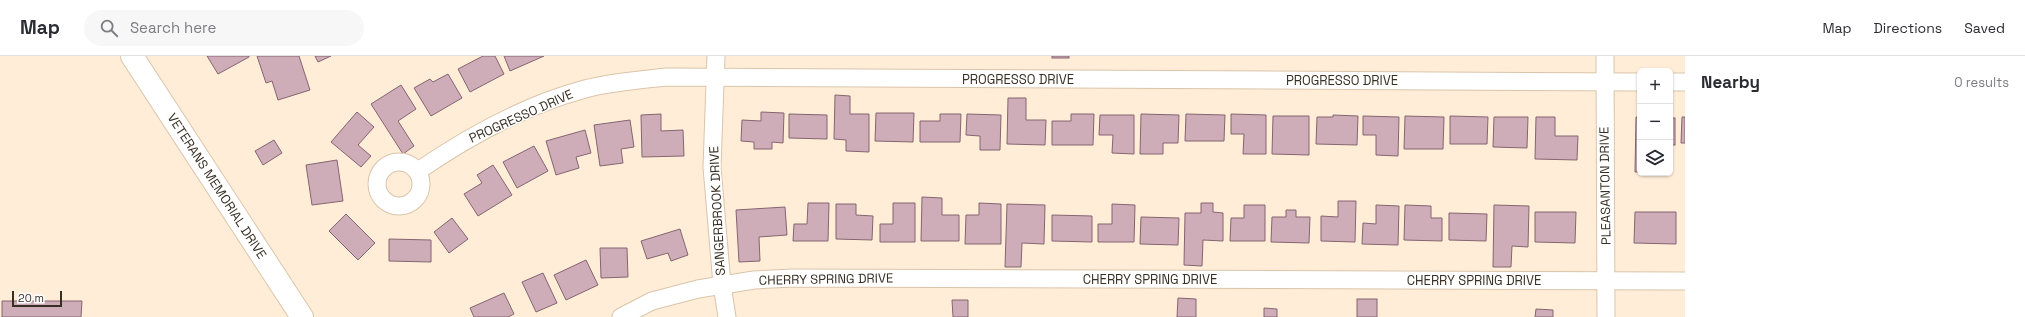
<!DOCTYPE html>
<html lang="en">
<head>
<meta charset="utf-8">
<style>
  :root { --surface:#fff; --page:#f7f7f7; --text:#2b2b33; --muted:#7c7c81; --line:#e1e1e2 }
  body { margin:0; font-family:"Space Grotesk",sans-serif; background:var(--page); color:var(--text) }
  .controls { position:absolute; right:12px; top:12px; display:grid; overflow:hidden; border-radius:6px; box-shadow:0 1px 3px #0004 }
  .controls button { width:36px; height:36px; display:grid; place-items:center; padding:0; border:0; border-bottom:1px solid var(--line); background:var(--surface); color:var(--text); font:20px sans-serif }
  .scale { position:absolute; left:12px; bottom:10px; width:50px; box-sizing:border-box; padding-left:4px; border:2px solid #372f24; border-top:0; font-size:11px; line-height:14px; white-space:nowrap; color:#372f24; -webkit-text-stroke:3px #fff; paint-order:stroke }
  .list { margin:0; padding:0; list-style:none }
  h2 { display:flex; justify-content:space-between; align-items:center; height:52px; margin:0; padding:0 16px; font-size:17px }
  h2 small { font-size:13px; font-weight:400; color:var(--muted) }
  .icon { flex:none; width:22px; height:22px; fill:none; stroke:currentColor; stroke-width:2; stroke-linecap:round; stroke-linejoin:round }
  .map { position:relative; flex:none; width:1685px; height:261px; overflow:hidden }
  header { display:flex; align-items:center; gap:24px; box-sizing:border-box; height:56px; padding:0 20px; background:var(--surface); border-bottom:1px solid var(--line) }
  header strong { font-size:19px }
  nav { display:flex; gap:22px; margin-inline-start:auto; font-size:14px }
  .search { width:280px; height:36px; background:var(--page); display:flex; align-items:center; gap:10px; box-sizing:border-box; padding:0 14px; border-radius:22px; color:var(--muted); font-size:15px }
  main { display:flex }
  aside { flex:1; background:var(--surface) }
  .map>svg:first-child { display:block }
</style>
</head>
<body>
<header>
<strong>Map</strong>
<div class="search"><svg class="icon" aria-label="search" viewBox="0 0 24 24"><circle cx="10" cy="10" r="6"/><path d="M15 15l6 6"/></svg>Search here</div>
<nav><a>Map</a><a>Directions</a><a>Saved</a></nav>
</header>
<main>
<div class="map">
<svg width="1685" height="261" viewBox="0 0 1685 261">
  <rect width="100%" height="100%" fill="#ffedd8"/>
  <!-- building -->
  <g fill="#cfadb8" stroke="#846570">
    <path d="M207 0H249V1L218 18Z"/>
    <path d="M257 0H299L310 34 278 44 272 25 266 27Z"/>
    <path d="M315 0H331L318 6Z"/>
    <path d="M483 0H495L504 18 470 36 458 13Z"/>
    <path d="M504 0H544L510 15Z"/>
    <rect x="1052" y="0" width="17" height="2"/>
    <path d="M448 18 462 42 431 60 414 32 430 23 433 26Z"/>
    <path d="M401 29 416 53 398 65 414 90 403 98 371 48Z"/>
    <path d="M835 39 850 40V58H869V96L846 95V84L834 83Z"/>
    <path d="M1008 42H1026V64H1046L1045 89 1007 88Z"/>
    <path d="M357 56 374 71 358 89 371 100 361 111 331 86Z"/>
    <path d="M761 56 784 57 783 87 772 86V93H754V86L741 85 742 64 761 65Z"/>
    <path d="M876 57H914L913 86 875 85Z"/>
    <path d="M661 58V75L683 74 684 100 642 101 641 59Z"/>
    <path d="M789 58 827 59V83L789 82Z"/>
    <path d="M940 58H961L960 86H920V65H940Z"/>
    <path d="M967 58 1001 59 1000 94H980V80L966 79Z"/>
    <path d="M1071 58H1094L1093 89H1052V65H1071Z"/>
    <path d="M1141 58 1179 59 1178 87H1163V98H1140Z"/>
    <path d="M1186 58 1225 59 1224 85H1185Z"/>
    <path d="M1231 58 1266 59V98H1243L1244 78H1231Z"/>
    <path d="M1100 59H1134V98L1112 97 1113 79H1099Z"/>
    <path d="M1333 59 1358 60 1357 89 1316 88 1317 61H1333Z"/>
    <path d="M1273 60H1309V99L1272 98Z"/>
    <path d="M1363 60 1399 61 1398 100 1376 99V79H1363Z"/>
    <path d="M1405 60 1444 61 1443 93H1404Z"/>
    <path d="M1450 60 1488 61 1487 88H1450Z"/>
    <path d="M1494 61H1528L1527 92 1493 91Z"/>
    <path d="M1536 61H1555V80H1578L1577 104 1535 103Z"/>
    <path d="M1636 61H1640V116H1635Z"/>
    <path d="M1682 61H1685V87H1681Z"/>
    <rect x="1670" y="62" width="5" height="27"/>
    <path d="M630 64 634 91 621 93 623 107 600 110 594 69Z"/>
    <path d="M585 74 591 97 576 101 579 112 556 119 546 85Z"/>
    <path d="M274 84 282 97 263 109 255 95Z"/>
    <path d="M534 90 548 115 517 132 503 106Z"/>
    <path d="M337 104 343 145 312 149 306 109Z"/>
    <path d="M493 109 512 139 478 160 464 138 482 127 477 119Z"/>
    <path d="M922 141 942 142V159H959V185H921Z"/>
    <path d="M1338 145H1356L1355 186 1321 185V160L1338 161Z"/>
    <path d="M808 147H829L828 185H793L794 168H807Z"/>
    <path d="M893 147H915V186H880V168H893Z"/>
    <path d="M979 147 1001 148V188H965L966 159H979Z"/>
    <path d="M1201 147H1213V156L1223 157V185L1203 184 1202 210 1184 209 1185 157H1201Z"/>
    <path d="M836 148H856V159L873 160 872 184 836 183Z"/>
    <path d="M1007 148 1045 149 1044 188 1022 187 1021 211H1005Z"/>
    <path d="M1112 148 1135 149 1134 186H1098V168H1112Z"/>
    <path d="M1244 149H1265V185H1230L1231 162H1244Z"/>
    <path d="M1376 149 1399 150 1398 189 1362 188 1363 167 1376 168Z"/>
    <path d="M1405 149 1431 150V162H1442V185L1404 184Z"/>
    <path d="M1494 149 1529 150 1528 191 1512 190 1511 211H1493Z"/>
    <path d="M785 151 787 179 759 181 760 205 739 206 736 154Z"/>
    <path d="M1286 154H1296V161H1310L1309 187 1271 186 1272 161H1286Z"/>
    <path d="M1535 156H1576L1575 187 1535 186Z"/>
    <path d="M1635 156H1676V188L1634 187Z"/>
    <path d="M1449 157 1487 158 1486 185 1449 184Z"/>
    <path d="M346 158 375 187 358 204 329 175Z"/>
    <path d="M1052 159 1092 160V186L1052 185Z"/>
    <path d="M1141 161 1179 162 1178 189 1140 188Z"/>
    <path d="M452 162 468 183 449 197 434 176Z"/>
    <path d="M680 173 688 199 671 205 668 197 647 203 641 185Z"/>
    <path d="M389 183 431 184V206L389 205Z"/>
    <path d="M600 192H627L628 221 601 222Z"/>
    <path d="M586 204 598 229 566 244 554 219Z"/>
    <path d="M543 217 557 247 536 256 522 226Z"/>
    <path d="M504 237 514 258 508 261H474L470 252Z"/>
    <path d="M1178 242 1196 243V261H1177Z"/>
    <rect x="1357" y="243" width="20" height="18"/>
    <path d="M952 244H968V261H953Z"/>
    <path d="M2 245H82L81 261H2Z"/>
    <path d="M1264 252 1277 253V261H1264Z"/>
    <path d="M1536 253 1553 254V261H1535Z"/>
  </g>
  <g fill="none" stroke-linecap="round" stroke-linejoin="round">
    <!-- minor casing -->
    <g stroke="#dac5aa" stroke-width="19">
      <g id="minor">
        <path d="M716 0 712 111 722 229 727 261"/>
        <path d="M1605 0 1606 261"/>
        <path d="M1670 26H1685"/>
        <circle cx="399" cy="128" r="22"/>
        <path d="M418 115C469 80 525 49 585 33 611 26 639 24 667 21L1640 26"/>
        <path d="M621 261 652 245 698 233 754 224 793 222 1685 225"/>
      </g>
    </g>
    <!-- major casing -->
    <g stroke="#dac5aa" stroke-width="24">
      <path id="major" d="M132 0 302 261"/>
    </g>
    <!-- minor -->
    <use href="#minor" stroke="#fff" stroke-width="17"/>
    <!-- major -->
    <use href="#major" stroke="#fff" stroke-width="22"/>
  </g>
  <g text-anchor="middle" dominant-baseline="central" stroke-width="3" stroke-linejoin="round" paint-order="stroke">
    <!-- street labels -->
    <g font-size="13" fill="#372f24" stroke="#fff">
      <text x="1018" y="23">PROGRESSO DRIVE</text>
      <text x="1342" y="24">PROGRESSO DRIVE</text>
      <text transform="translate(521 60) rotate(-24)">PROGRESSO DRIVE</text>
      <text transform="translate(217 130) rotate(57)">VETERANS MEMORIAL DRIVE</text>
      <text transform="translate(1605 130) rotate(-91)">PLEASANTON DRIVE</text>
      <text transform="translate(717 155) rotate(-93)">SANGERBROOK DRIVE</text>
      <text transform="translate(826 223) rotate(-1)">CHERRY SPRING DRIVE</text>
      <text x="1150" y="223">CHERRY SPRING DRIVE</text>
      <text x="1474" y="224">CHERRY SPRING DRIVE</text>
    </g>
  </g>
</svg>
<div class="controls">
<button>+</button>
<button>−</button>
<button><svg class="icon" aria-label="layers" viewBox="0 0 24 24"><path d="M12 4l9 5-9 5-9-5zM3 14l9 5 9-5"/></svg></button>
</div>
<div class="scale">20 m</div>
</div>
<aside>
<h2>Nearby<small>0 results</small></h2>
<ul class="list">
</ul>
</aside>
</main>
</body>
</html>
